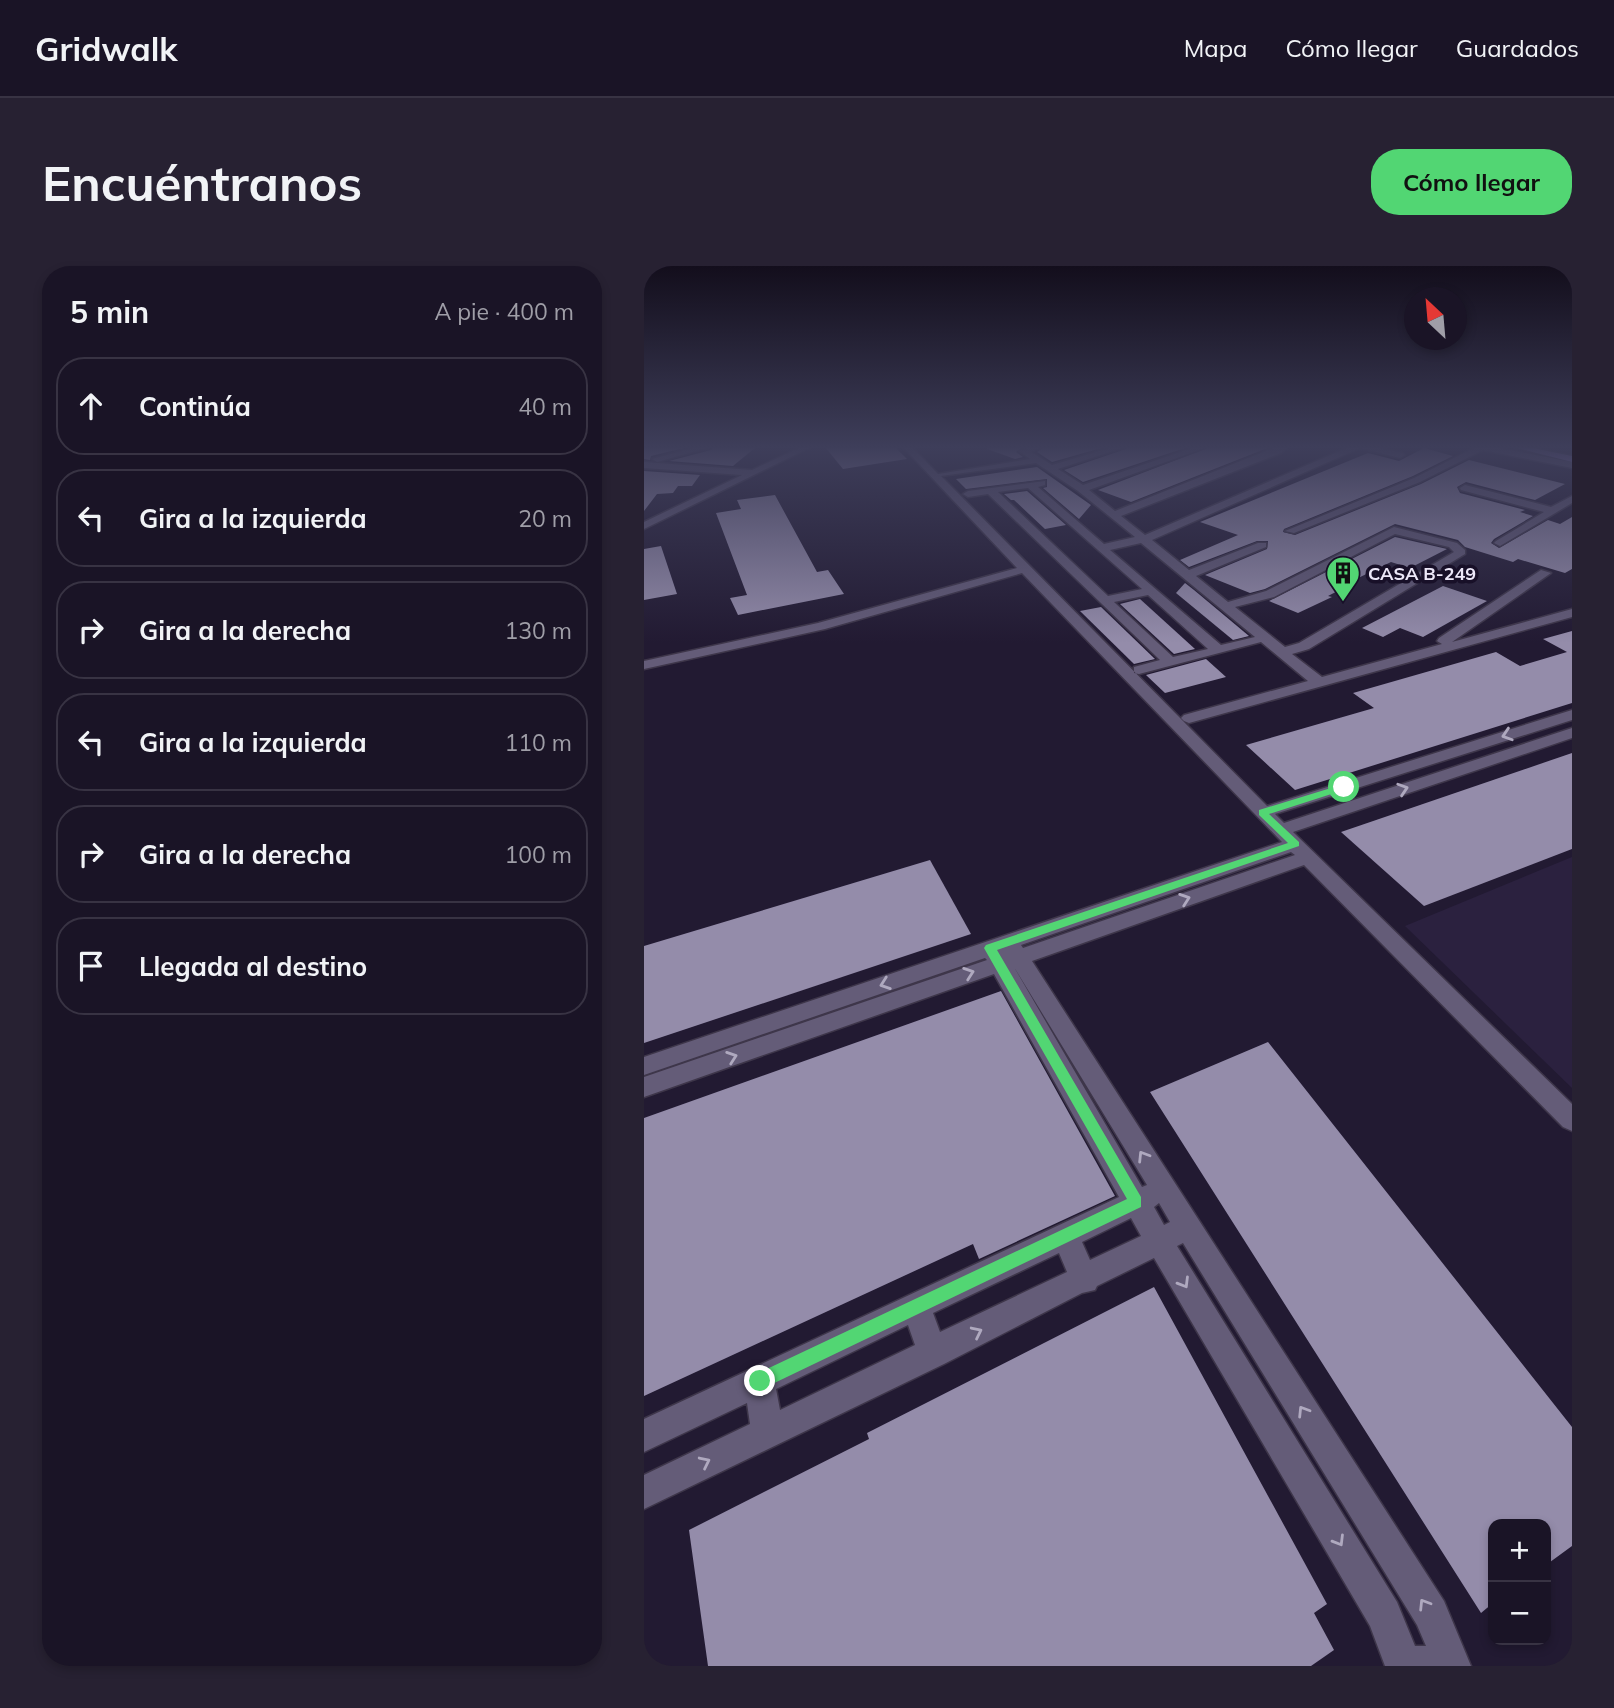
<!DOCTYPE html>
<html lang="es">
<head>
<meta charset="utf-8">
<style>
  :root { --surface:#1a1426; --page:#272132; --text:#f1f3f6; --muted:#9f9ea7; --line:#383343; --accent:#52d673 }
  body { margin:0; font-family:Mulish,sans-serif; background:var(--page); color:var(--text) }
  .controls { position:absolute; right:21px; bottom:21px; display:grid; overflow:hidden; border-radius:14px; box-shadow:0 4px 10px #0003 }
  .controls button { width:63px; height:63px; display:grid; place-items:center; padding:0; border:0; border-bottom:2px solid var(--line); background:var(--surface); color:var(--text); font:35px sans-serif }
  .compass { position:absolute; left:760px; top:21px; width:63px; height:63px; border-radius:50%; background:var(--surface); box-shadow:0 4px 10px #0003; rotate:334deg }
  .stop { position:absolute; width:21px; height:21px; margin:-16px; border:5px solid #52d673; border-radius:50%; background:#fff }
  .stop.end { background:#52d673; border-color:#fff; box-shadow:0 2px 7px #0008 }
  .list { margin:0; padding:0; list-style:none }
  h2 { display:flex; justify-content:space-between; align-items:center; height:91px; margin:0; padding:0 28px; font-size:30px }
  h2 small { font-size:23px; font-weight:400; color:var(--muted) }
  .list li { display:grid; grid-template-columns:46px 1fr auto; gap:21px; align-items:center; box-sizing:border-box; height:98px; margin:0 14px 14px; padding:0 14px; border:2px solid var(--line); border-radius:28px }
  .list b { display:block; font-size:26px; white-space:nowrap }
  .list em { font-size:23px; font-style:normal; color:var(--muted) }
  .icon { flex:none; width:38px; height:38px; fill:none; stroke:currentColor; stroke-width:2; stroke-linecap:round; stroke-linejoin:round }
  .map { position:relative; flex:none; width:928px; height:1400px; overflow:hidden; border-radius:28px }
  header { display:flex; align-items:center; gap:42px; box-sizing:border-box; height:98px; padding:0 35px; background:var(--surface); border-bottom:2px solid var(--line) }
  header strong { font-size:33px }
  nav { display:flex; gap:38px; margin-inline-start:auto; font-size:24px }
  .intro { display:flex; align-items:center; justify-content:space-between; box-sizing:border-box; height:168px; padding:0 42px }
  h1 { margin:0; font-size:49px }
  .button { padding:18px 32px; border-radius:28px; background:var(--accent); color:#111; font-size:24px; font-weight:700 }
  main { display:flex; gap:42px; padding:0 42px }
  aside { flex:1; background:var(--surface); border-radius:28px; box-shadow:0 4px 10px #0003 }
  .map>svg:first-child { display:block }
</style>
</head>
<body>
<header>
<strong>Gridwalk</strong>
<nav><a>Mapa</a><a>Cómo llegar</a><a>Guardados</a></nav>
</header>
<div class="intro"><h1>Encuéntranos</h1><a class="button">Cómo llegar</a></div>
<main>
<aside>
<h2>5 min<small>A pie · 400 m</small></h2>
<ul class="list">
<li><svg class="icon" aria-label="ahead" viewBox="0 0 24 24"><path d="M12 20V5M6 11l6-6 6 6"/></svg><div><b>Continúa</b></div><em>40 m</em></li>
<li><svg class="icon" aria-label="left" viewBox="0 0 24 24"><path d="M17 20v-9H6M10 6l-5 5 5 5"/></svg><div><b>Gira a la izquierda</b></div><em>20 m</em></li>
<li><svg class="icon" aria-label="right" viewBox="0 0 24 24"><path d="M7 20v-9h11M14 6l5 5-5 5"/></svg><div><b>Gira a la derecha</b></div><em>130 m</em></li>
<li><svg class="icon" aria-label="left" viewBox="0 0 24 24"><path d="M17 20v-9H6M10 6l-5 5 5 5"/></svg><div><b>Gira a la izquierda</b></div><em>110 m</em></li>
<li><svg class="icon" aria-label="right" viewBox="0 0 24 24"><path d="M7 20v-9h11M14 6l5 5-5 5"/></svg><div><b>Gira a la derecha</b></div><em>100 m</em></li>
<li><svg class="icon" aria-label="arrive" viewBox="0 0 24 24"><path d="M6 21V4h12l-3 4 3 4H6"/></svg><div><b>Llegada al destino</b></div></li>
</ul>
</aside>
<div class="map">
<svg width="928" height="1400" viewBox="0 0 928 1400">
  <rect width="100%" height="100%" fill="#221a32"/>
  <!-- built -->
  <path fill="#2b213f" d="M928 591V822L761 660Z"/>
  <!-- building -->
  <g fill="#948caa">
    <path d="M0 181H44L7 190 6 194 0 193Z"/>
    <path d="M69 181H112L89 200 25 195 67 184Z"/>
    <path d="M181 181H251L263 193 199 203Z"/>
    <path d="M343 181H379L372 186 379 191 371 193 343 183Z"/>
    <path d="M400 181H461L408 196 393 186Z"/>
    <path d="M484 181H544L439 216 420 204 482 183Z"/>
    <path d="M566 181H626L487 236 454 224Z"/>
    <path d="M780 182 809 190 769 210 640 263 639 266 651 269 777 218 825 194 921 218 891 234 822 216 813 221 816 227 881 244 876 246 889 250 850 273 847 277 855 282 904 254 916 258 928 251V303L921 307 874 293 869 296 821 281 814 274 751 258 621 323 606 327 561 309 623 283 624 275H613L545 301 536 294 594 269 556 256 724 187 755 195Z"/>
    <path d="M393 201 447 239 435 253 399 222 403 221V213L322 223 312 213Z"/>
    <path d="M0 205 56 209 48 220H34L29 227 13 228 0 245Z"/>
    <path d="M383 225 422 259 401 263 370 234H367L360 228Z"/>
    <path d="M131 229 173 306 184 304 200 328 94 349 86 332 103 329 72 247 97 243 93 234Z"/>
    <path d="M751 271 803 283 766 302 747 296 708 315 711 316 684 330 688 331 654 347 625 335Z"/>
    <path d="M17 280 33 328 0 334V283Z"/>
    <path d="M541 317 550 324 605 370 589 374 532 327Z"/>
    <path d="M799 320 843 335 779 371 756 362 739 371 718 362Z"/>
    <path d="M496 333 551 383 530 388 476 338Z"/>
    <path d="M457 341 511 393 490 398 436 345Z"/>
    <path d="M928 365V437L651 524 602 479 730 442 709 427 852 386 876 400 923 386 899 373Z"/>
    <path d="M562 393 582 411 521 427 502 409Z"/>
    <path d="M928 487V583L780 640 697 566Z"/>
    <path d="M286 594 327 668 0 777V680Z"/>
    <path d="M357 725 471 930 335 993 329 978 0 1130V852Z"/>
    <path d="M624 776 928 1161V1280L902 1299V1258H849V1337L837 1347 506 826Z"/>
    <path d="M510 1021 683 1338 670 1347 690 1384 667 1400H64L45 1264 225 1173 223 1167Z"/>
  </g>
  <g fill="none" stroke-linecap="round" stroke-linejoin="round">
    <!-- minor casing -->
    <g stroke="#3e364a" stroke-width="3">
      <g id="minor">
        <path d="M53 181H66L13 196 8 193Z"/>
        <path d="M157 181H167L0 263V256L98 209 0 202V196L108 204Z"/>
        <path d="M259 181H268L294 208 386 193 375 185 386 181H398L387 186 408 199 469 181H481L414 203 439 219 551 181H563L445 224 471 245 632 181 643 182 637 187 477 250 501 269 705 181H730L759 187 761 189 756 192 716 182 508 274 545 304 614 277H622V281L552 310 584 336 622 325 750 261 813 277 821 284V288L665 383 648 388 678 411 798 378 793 375 795 372 897 304 907 307 808 376 928 343V351L545 457 540 455 537 452 540 449 664 415 617 376 495 408 490 407V401L516 394 344 228 324 231 319 228 324 225 401 215V219L394 221 460 278 491 271 434 225 392 197 297 210 623 540 928 444V454L631 548 640 557 928 462V472L649 566 928 838V865L919 861 660 599 388 695 800 1335 827 1400H741L726 1360 510 992 453 1020 451 1024 438 1027 300 1098 0 1243V1209L106 1158 103 1137 0 1186V1153L475 931 350 708 0 831V811L343 694 341 692 0 809V791L638 576 378 307 181 363 0 403V395L174 357 373 302ZM384 222 498 323 464 330 354 226ZM751 268 805 281 810 286 655 377 641 381 591 341 630 331ZM497 277 611 371 577 379 466 284ZM504 329 564 383 529 391 470 336ZM647 586 651 589 379 682 377 679ZM370 701 503 919 498 921ZM515 937 526 956 520 959 510 941ZM487 952 497 970 446 994 438 976ZM539 977 773 1359 782 1380H771L753 1336 533 980ZM415 987 423 1006 296 1066 289 1047ZM264 1059 271 1079 136 1144 132 1123Z"/>
        <path d="M832 181H850L928 196V202L839 184 776 216 650 267 641 265 770 212Z"/>
        <path d="M821 219 907 241 928 230V237L856 280 850 277 852 275 900 246 817 224 816 222Z"/>
      </g>
    </g>
    <!-- highway casing -->
    <g stroke="#3e364a" stroke-width="3">
      <path id="highway" d="M869 181H884L928 190V196Z"/>
    </g>
    <!-- minor -->
    <use href="#minor" fill="#645c78" fill-rule="evenodd"/>
    <!-- highway -->
    <use href="#highway" fill="#a58adc" fill-rule="evenodd"/>
  </g>
  <!-- one-way arrows -->
  <defs><path id="oneway-chevron" d="M-2-3.5L2.5 0L-2 3.5" fill="none" stroke-width="1.6" stroke-linecap="round" stroke-linejoin="round" transform="scale(1.75)"/></defs>
  <g stroke="#afa9bf">
    <use href="#oneway-chevron" transform="translate(863 469) rotate(162)"/>
    <use href="#oneway-chevron" transform="translate(759 523) rotate(-18)"/>
    <use href="#oneway-chevron" transform="translate(541 633) rotate(-19)"/>
    <use href="#oneway-chevron" transform="translate(325 707) rotate(-19)"/>
    <use href="#oneway-chevron" transform="translate(241 718) rotate(161)"/>
    <use href="#oneway-chevron" transform="translate(88 791) rotate(-19)"/>
    <use href="#oneway-chevron" transform="translate(499 890) rotate(-122)"/>
    <use href="#oneway-chevron" transform="translate(540 1017) rotate(59)"/>
    <use href="#oneway-chevron" transform="translate(333 1066) rotate(-26)"/>
    <use href="#oneway-chevron" transform="translate(659 1145) rotate(-122)"/>
    <use href="#oneway-chevron" transform="translate(61 1196) rotate(-26)"/>
    <use href="#oneway-chevron" transform="translate(695 1275) rotate(59)"/>
    <use href="#oneway-chevron" transform="translate(780 1338) rotate(-122)"/>
  </g>
  <!-- sky -->
  <linearGradient id="sky" x2="0" y2="1"><stop stop-color="#130e1c"/><stop offset="0.48" stop-color="#3e3e5a"/><stop offset="1" stop-color="#3e3e5a" stop-opacity="0"/></linearGradient>
  <rect width="928" height="377" fill="url(#sky)"/>
  <!-- route -->
  <path fill="#52d673" d="M700 518 704 521 703 523 625 548 655 576V580L353 684 497 931V941L122 1121 116 1123 110 1121 107 1115 110 1109 483 933 340 682 342 679 644 577 615 549V544Z"/>
  <!-- icons -->
  <defs>
    <g id="building-pin" transform="scale(1.75)"><path d="M0 17L-7.5 6A9.5 9.5 0 1 1 7.5 6Z" fill="#52d673" stroke="#181028"/><path d="M-4-6H4V6H1V3H-1V6H-4ZM-2.5-4.3h1.7v1.8h-1.7ZM.8-4.3h1.7v1.8H.8ZM-2.5-1h1.7V.8h-1.7ZM.8-1h1.7V.8H.8Z" fill="#111"/></g>
  </defs>
  <g fill-rule="evenodd">
    <use href="#building-pin" x="699" y="307"/>
  </g>
  <g text-anchor="middle" dominant-baseline="central" stroke-width="7" stroke-linejoin="round" paint-order="stroke">
    <!-- far-poi labels -->
    <g font-size="18" font-weight="bold" fill="#ede8f9" stroke="#181028" text-anchor="start">
      <text x="724" y="307">CASA B-249</text>
    </g>
  </g>
</svg>
<div class="controls">
<button>+</button>
<button>−</button>
</div>
<svg class="compass" viewBox="-18 -18 36 36"><path d="M0-13l5 13h-10z" fill="#e53935"/><path d="M0 13l5-13h-10z" fill="#9f9ea7"/></svg>
<div class="stop" style="left:700px;top:521px"></div>
<div class="stop end" style="left:116px;top:1115px"></div>
</div>
</main>
</body>
</html>
